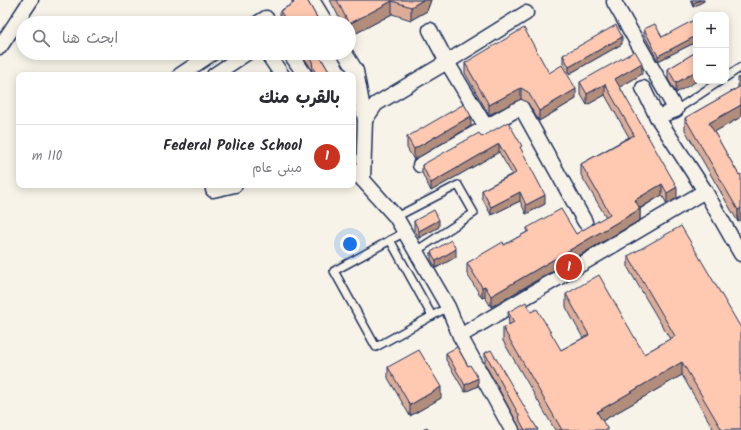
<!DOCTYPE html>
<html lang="ar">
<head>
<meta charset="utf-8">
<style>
  :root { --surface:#fff; --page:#f2f2f3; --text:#2b2b33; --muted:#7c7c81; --line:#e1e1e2; --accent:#c8321e }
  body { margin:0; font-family:Kalam,"Playpen Sans Arabic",sans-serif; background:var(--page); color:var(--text); direction:rtl }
  .controls { position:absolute; right:12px; top:12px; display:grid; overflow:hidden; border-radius:8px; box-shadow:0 2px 10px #0003 }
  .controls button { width:36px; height:36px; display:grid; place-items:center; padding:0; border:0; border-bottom:1px solid var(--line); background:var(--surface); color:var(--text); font:20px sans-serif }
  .you { position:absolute; left:350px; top:244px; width:14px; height:14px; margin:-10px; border:3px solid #fff; border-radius:50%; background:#1a73e8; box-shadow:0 0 0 6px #1a73e833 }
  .badge { display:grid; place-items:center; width:26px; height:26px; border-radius:50%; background:var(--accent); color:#fff; font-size:13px; font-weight:700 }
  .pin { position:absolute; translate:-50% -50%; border:2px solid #fff; box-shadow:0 1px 4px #0006 }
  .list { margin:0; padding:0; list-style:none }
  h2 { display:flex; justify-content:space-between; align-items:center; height:52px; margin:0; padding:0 16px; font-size:17px }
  h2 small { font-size:13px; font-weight:400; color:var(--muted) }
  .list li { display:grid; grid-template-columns:26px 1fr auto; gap:12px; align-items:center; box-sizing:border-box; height:64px; padding:0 16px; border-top:1px solid var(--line) }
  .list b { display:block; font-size:15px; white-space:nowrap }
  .list p { margin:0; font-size:13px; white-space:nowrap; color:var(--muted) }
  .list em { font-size:13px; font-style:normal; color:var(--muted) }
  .icon { flex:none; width:22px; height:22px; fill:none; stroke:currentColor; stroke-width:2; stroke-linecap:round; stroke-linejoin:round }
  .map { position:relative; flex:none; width:741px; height:430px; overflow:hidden; direction:ltr }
  .search { position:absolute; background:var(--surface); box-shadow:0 2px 10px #0003; left:16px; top:16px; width:340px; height:44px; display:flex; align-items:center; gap:10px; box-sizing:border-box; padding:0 14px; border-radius:22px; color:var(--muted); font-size:15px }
  .panel { position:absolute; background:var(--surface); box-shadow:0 2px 10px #0003; left:16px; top:72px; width:340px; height:116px; border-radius:8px; direction:rtl }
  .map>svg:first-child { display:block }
</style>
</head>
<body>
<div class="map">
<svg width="741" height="430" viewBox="0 0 741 430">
  <rect width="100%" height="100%" fill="#f7f3e8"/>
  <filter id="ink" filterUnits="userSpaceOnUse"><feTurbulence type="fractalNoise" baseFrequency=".025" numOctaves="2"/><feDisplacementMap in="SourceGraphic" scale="8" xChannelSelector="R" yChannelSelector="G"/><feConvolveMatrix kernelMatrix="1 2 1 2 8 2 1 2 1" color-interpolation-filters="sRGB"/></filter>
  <g filter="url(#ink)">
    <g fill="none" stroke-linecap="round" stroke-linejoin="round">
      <!-- service casing -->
      <g stroke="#1b2f5e" stroke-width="10">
        <g id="service">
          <path d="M726 77 741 67"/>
          <path d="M676 110 720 81"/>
          <path d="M396 217 458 185 474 213 416 251"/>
          <path d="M405 232 334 271 376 347 448 307"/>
          <path d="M390 240 432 316"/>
        </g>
      </g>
      <!-- minor casing -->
      <g stroke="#1b2f5e" stroke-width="17">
        <g id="minor">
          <path d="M312 0 326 23"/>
          <path d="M614 2 676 110 657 117"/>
          <path d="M258 23 266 18 270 23"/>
          <path d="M430 30 447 62 526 13"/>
          <path d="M0 47 31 0"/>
          <path d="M267 53 282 75"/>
          <path d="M290 53 305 75"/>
          <path d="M345 53 356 71 365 120 363 180 353 170"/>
          <path d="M180 75 213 53"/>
          <path d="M214 75 247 53"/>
          <path d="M643 88 657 117 705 191 741 254"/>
          <path d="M365 120 376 104 447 62 486 127 420 165"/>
          <path d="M486 127 521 107 585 222"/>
          <path d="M363 180 396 217 448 307 460 336 512 430"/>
          <path d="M213 190 235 185"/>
          <path d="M460 336 705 191"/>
        </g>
      </g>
      <!-- service -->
      <use href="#service" stroke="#f7f3e8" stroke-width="7"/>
      <!-- minor -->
      <use href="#minor" stroke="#f7f3e8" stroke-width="14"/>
    </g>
    <!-- wall -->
    <g fill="#dbad98" stroke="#1b2f5e">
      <path d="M292 0H307L320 23H282L280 20V11L292 4Z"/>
      <path d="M330 0H431L427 11 411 20 392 14 349 37V23H342Z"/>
      <path d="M690 0H704V1L693 7Z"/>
      <path d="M696 24V42L658 61 644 35V29L662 37Z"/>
      <path d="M622 44 569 74 563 63V55Z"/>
      <path d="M696 52 676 93 668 79V69Z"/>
      <path d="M301 53H318L331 75H313L312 70Z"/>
      <path d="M465 63 549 73 576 99 539 121 528 103 521 99 489 115 465 73Z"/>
      <path d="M642 74 620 87 677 198 667 204 662 195 640 209V220L491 307 485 297 482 298 467 274V263L504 245 527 232V228L576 234 606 217 581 175V164L629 137 605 95 587 105 580 93V82Z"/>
      <path d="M741 77V117L714 132 739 175 738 222 685 130V118L738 88V78Z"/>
      <path d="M471 126 414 160 407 148V137Z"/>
      <path d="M482 137 522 151 545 204 526 214 520 201 491 215 482 198V190L512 174 499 152 431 191 422 173V165Z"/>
      <path d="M414 221 439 227 419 238 414 229Z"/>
      <path d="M431 252 456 257 436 268 431 259Z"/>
      <path d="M628 256 741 430H714L682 375 602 421 608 430H555L503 341V328L509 325 508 312H531L561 350 583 338 566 307V294L644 354 670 339 628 268Z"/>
      <path d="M446 353 468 366 478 386 465 392 446 360Z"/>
      <path d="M485 353 538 430H520L519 426 485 364Z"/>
      <path d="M388 367 441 398 410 416 388 378Z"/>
    </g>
    <!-- shaded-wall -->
    <g fill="#b28d7c" stroke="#1b2f5e">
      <path d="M423 0H431L427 11 411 20V7Z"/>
      <path d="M700 0H704V1L693 7V3Z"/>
      <path d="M392 1V14L349 37V24Z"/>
      <path d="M696 36V42L658 61V56Z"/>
      <path d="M622 37V44L569 74V67Z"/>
      <path d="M642 63V74L615 90V79Z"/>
      <path d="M696 71V81H697L676 93V83Z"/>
      <path d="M605 84V95L587 105V94Z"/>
      <path d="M521 88V99L489 115V105Z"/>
      <path d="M576 89V99L539 121V111Z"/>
      <path d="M741 105V117L709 135V123Z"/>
      <path d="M471 116V126L414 160V149Z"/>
      <path d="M499 144V152L431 191V183Z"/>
      <path d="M662 184V195L635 211V200Z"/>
      <path d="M677 187V198L667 204V193Z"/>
      <path d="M520 192V201L491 215V207Z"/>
      <path d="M545 195V204L526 214V205Z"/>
      <path d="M741 208V220L738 222V210Z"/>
      <path d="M640 209V220L491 307V296Z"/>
      <path d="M439 220V227L419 238V231Z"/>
      <path d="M456 249V257L436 268V261Z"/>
      <path d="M485 286V297L482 298V287Z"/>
      <path d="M682 362V375L597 424V412Z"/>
      <path d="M478 378V386L465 392V385Z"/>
      <path d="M441 387V398L410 416V405Z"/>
    </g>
    <!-- building -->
    <g fill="#ffc9b1" stroke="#1b2f5e">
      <path d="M292 0H307L320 23H288L280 11 294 3Z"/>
      <path d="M337 0H423L411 7 392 1 349 24Z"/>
      <path d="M692 0H700L693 3Z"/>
      <path d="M694 20 696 24V36L658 56 644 29 655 24 662 37Z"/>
      <path d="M616 25 622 37 569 67 563 55Z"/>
      <path d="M524 28 549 73 562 65 576 89 539 111 528 92 521 88 489 105 465 63Z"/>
      <path d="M635 51 642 63 615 79 677 187 667 193 662 184 635 200 640 209 491 296 485 286 482 287 467 263 503 242 504 245 529 231 527 228 561 209 576 234 610 214 581 164 634 135 605 84 587 94 580 82Z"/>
      <path d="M696 52V71L676 83 668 69Z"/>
      <path d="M307 53H318L331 75H317L313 68 312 61Z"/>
      <path d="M741 77V84L738 78Z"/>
      <path d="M741 86V105L709 123 739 175 741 174V208L738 210 685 118Z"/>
      <path d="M464 104 471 116 414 149 407 137Z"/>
      <path d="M508 122 522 146 520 147 545 195 526 205 520 192 491 207 482 190 516 173 499 144 431 183 422 165 479 133 482 137Z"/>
      <path d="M434 210 439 220 419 231 414 221Z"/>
      <path d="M681 226 741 328V430H722L682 362 597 412 608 430H562L503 328 514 322 508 312 526 302 531 312 537 309 561 350 589 335 566 294 599 275 644 354 675 336 628 256Z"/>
      <path d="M451 240 456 249 436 261 431 252Z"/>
      <path d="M457 347 468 366 470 365 478 378 465 385 446 353Z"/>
      <path d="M419 350 441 387 410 405 388 367Z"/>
      <path d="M491 350 538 430H525L520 421 519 415 485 353Z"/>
      <path d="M427 427 429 430H423Z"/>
    </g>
  </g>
</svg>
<div class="controls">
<button>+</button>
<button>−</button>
</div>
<div class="you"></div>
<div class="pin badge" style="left:569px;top:267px">1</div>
<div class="search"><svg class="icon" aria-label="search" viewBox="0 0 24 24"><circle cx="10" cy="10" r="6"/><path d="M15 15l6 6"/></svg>ابحث هنا</div>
<section class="panel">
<h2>بالقرب منك<small></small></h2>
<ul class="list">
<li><span class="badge">1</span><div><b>Federal Police School</b><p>مبنى عام</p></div><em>110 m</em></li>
</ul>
</section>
</div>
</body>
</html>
